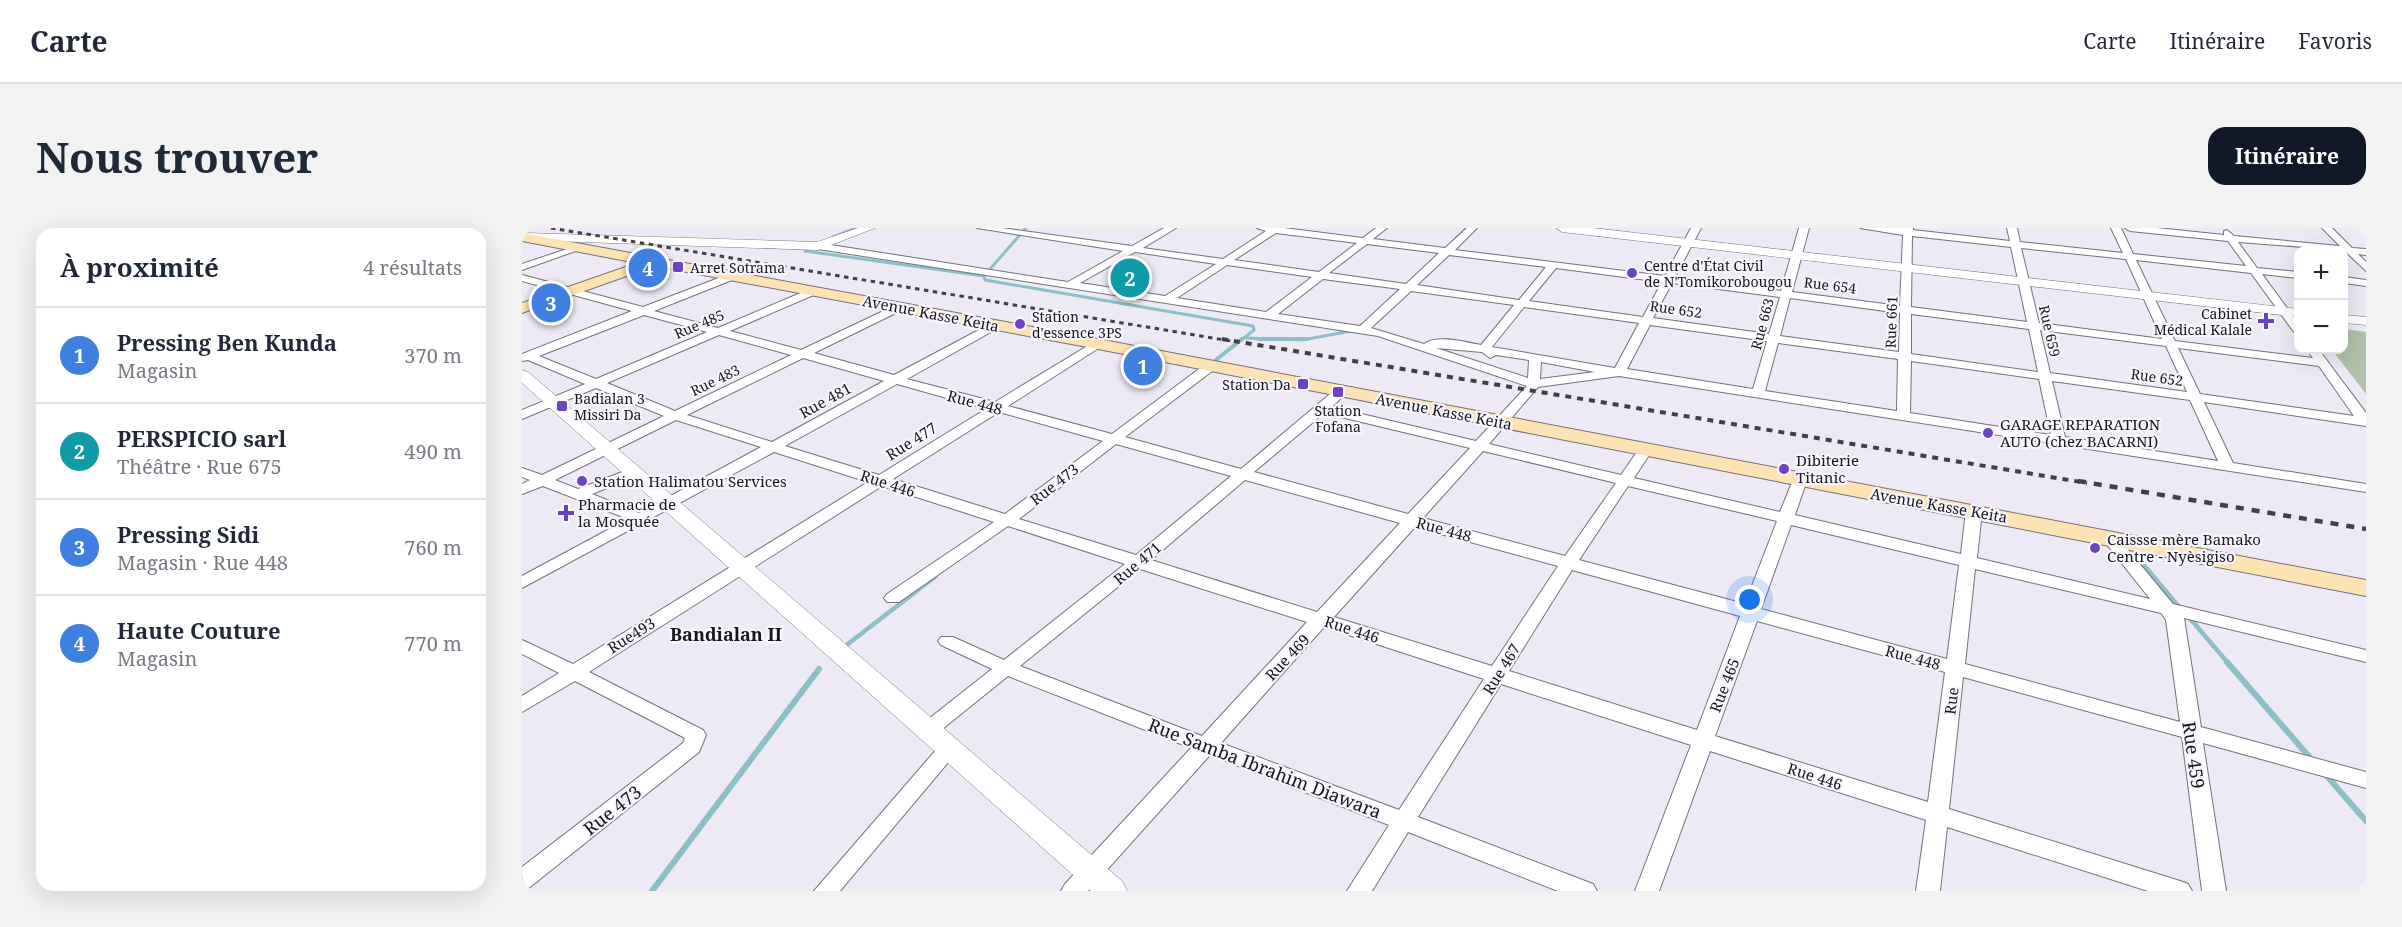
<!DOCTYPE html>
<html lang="fr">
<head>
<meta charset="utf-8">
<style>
  :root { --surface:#fff; --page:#f2f2f3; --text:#1f2937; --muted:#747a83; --line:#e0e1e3; --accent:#111827 }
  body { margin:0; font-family:"Noto Serif",serif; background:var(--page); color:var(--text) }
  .controls { position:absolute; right:18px; top:18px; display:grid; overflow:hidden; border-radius:12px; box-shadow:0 6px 24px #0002 }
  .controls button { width:54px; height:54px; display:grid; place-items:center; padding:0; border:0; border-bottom:2px solid var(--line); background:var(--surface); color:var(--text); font:30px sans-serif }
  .you { position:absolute; left:1228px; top:372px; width:21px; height:21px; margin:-15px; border:4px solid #fff; border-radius:50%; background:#1a73e8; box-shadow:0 0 0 9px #1a73e833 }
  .badge { display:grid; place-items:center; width:39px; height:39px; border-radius:50%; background:var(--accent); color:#fff; font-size:20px; font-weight:700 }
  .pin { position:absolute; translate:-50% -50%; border:3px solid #fff; box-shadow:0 2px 6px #0006 }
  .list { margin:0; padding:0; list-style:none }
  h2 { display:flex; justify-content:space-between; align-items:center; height:78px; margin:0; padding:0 24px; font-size:26px }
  h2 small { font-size:20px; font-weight:400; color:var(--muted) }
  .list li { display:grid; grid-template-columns:39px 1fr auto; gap:18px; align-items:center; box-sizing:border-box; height:96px; padding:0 24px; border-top:2px solid var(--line) }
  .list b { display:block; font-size:22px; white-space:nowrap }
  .list p { margin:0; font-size:20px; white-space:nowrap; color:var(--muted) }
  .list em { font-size:20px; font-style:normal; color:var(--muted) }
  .map { position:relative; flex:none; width:1844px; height:663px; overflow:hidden; border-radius:18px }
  header { display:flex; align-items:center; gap:36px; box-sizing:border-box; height:84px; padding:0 30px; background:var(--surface); border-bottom:2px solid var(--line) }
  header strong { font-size:28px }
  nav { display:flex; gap:33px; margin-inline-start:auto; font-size:21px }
  .intro { display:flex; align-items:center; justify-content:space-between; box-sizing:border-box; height:144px; padding:0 36px }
  h1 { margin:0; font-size:42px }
  .button { padding:15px 27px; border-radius:18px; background:var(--accent); color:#fff; font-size:21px; font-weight:700 }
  main { display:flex; gap:36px; padding:0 36px }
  aside { flex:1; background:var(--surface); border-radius:18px; box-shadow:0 6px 24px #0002 }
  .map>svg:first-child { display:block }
</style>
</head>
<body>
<header>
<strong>Carte</strong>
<nav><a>Carte</a><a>Itinéraire</a><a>Favoris</a></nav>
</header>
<div class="intro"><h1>Nous trouver</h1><a class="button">Itinéraire</a></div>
<main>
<aside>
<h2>À proximité<small>4 résultats</small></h2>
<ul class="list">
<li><span class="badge" style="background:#3f7fe0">1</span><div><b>Pressing Ben Kunda</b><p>Magasin</p></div><em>370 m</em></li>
<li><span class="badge" style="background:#0f9aa8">2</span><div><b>PERSPICIO sarl</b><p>Théâtre · Rue 675</p></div><em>490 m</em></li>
<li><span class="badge" style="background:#3f7fe0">3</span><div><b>Pressing Sidi</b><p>Magasin · Rue 448</p></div><em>760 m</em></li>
<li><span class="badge" style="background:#3f7fe0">4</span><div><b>Haute Couture</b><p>Magasin</p></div><em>770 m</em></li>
</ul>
</aside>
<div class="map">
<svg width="1844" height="663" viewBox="0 0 1844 663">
  <rect width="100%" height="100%" fill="#ede9f5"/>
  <!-- green -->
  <path fill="#b0c2a9" d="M1822 101 1844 104V166L1810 122H1822Z"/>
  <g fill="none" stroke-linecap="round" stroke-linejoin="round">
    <!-- stream-far3 -->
    <g stroke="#8bc0c6" stroke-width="3">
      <path d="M504 0 462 48 463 52 731 98 732 102 718 113"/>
      <path d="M311 9 334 0"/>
      <path d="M934 10 945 0"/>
      <path d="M283 23 462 48"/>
      <path d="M724 110 780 112 835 102"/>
    </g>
    <!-- stream-far2 -->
    <g stroke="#8bc0c6" stroke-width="4">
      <path d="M736 111H785"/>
      <path d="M689 136 720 111"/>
    </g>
    <!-- stream-far1 -->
    <g stroke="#8bc0c6" stroke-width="4.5">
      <path d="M1615 329 1658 380"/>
      <path d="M1666 388 1706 435"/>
      <path d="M322 419 414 348"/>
    </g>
    <!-- stream -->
    <g stroke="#8bc0c6" stroke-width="6">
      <path d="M1705 434 1790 532"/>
      <path d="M1804 547 1844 593"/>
      <path d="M130 663 297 441"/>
    </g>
    <!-- minor casing -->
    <g stroke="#74717b" stroke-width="2">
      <g id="minor">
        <path d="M455 0H480L610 18 642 0H654L621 20 701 31 744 3 735 0H762L841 10 854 0H865L851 11 923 20 945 0H955L933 22 1143 48 1169 0H1179L1153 49 1259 63 1277 0H1287L1270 64 1378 78 1381 7 1338 0H1391V2L1488 13 1485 0H1495L1498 14 1601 25 1589 0H1599L1611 26 1724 38 1706 13 1608 3 1603 0H1635L1702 7V3L1705 2 1712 8 1818 18 1800 0H1810L1830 20 1844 21V27L1836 26 1844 34V43L1822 22 1716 14 1735 40 1776 44V50L1740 46 1776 95V105L1772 104 1729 45 1614 32 1653 113 1791 130 1785 122H1797L1844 185V198L1682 174 1711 235 1844 256V264L1097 148 1016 159 967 216 1099 247 1119 218 1124 217 1131 221 1112 250 1258 284 1271 252 1278 248 1285 252 1273 287 1439 326 1444 283 1452 278 1460 283 1455 330 1628 371 1579 309 1587 304 1593 306 1651 376 1844 422V434L1662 390 1679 499 1844 544V560L1681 515 1704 663H1680L1660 509 1441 449 1427 581 1658 653 1666 656 1670 663H1626L1425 599 1418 663H1394L1404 592 1188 523 1137 663H1113L1169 517 979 456 896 589 1071 656 1075 663H1036L886 604 850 663H825L867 597 688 527 566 663H539L543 656 669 520 486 448 413 507 406 509 399 507 396 502 399 497 470 441 419 417 416 413 419 409H431L482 432 603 336 486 298 377 374H365L362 370 365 366 472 294 360 258 67 444 181 502 184 507 177 524 8 659 0 662V639L161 515 163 510 53 453 0 484V468L37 445 0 426V412L51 436 346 254 252 224 0 360V348L106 291 21 258 0 266V256L8 252 0 249V240L20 247 142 188 74 160 0 191V182L63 156 6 132 0 133V126L110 83 0 53V47L121 79 207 46H215V50L132 83 196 100 288 61H296V65L208 103 279 122 374 77H382V81L292 125 372 147 470 95H478V99L385 151 473 174 572 114H580V118L486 178 590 206 685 135H693V141L603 209 719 241 814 161H824L825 164 810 179 954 213 1005 158 856 108 296 21 291 18 296 15 546 54 601 23ZM754 5 835 15 797 44 712 32ZM1390 8 1489 19 1505 94 1389 79ZM845 16 917 25 884 56 807 45ZM1499 20 1604 31 1640 111 1517 95ZM613 24 694 36 643 68 558 55ZM927 27 1024 39 997 72 895 57ZM705 37 790 49 744 84 655 70ZM1034 40 1140 54 1121 89 1007 73ZM801 51 878 61 838 98 756 86ZM1150 55 1258 69 1247 106 1131 90ZM889 63 992 77 959 117C944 114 915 106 902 116L849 100ZM1268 70 1378 85 1377 124 1258 108ZM1002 79 1117 95 1093 140 970 119ZM1389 86 1507 101 1516 144 1389 126ZM122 87 185 104 74 151 17 128ZM1128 97 1245 113 1231 161 1105 141ZM1518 102 1644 118 1665 164 1528 145ZM197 107 269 127 153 183 85 155ZM1256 115 1376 131 1375 183 1243 163ZM914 120 960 124 968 130 974 127 1007 132 1006 150ZM1656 120 1797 138 1832 188 1678 166ZM281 130 362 153 250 214 165 187ZM1389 133 1517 151 1529 207 1388 185ZM1019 134 1073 144 1018 151ZM1530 153 1668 172 1696 233 1543 209ZM375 156 464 181 357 247 263 218ZM477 184 581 213 483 286 371 251ZM802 185 948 220 886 286 732 244ZM154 192 239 219 117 285 70 266 118 247 120 244 118 241H108L56 261 33 252ZM594 216 709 248 614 327 497 291ZM961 223 1094 255 1043 328 901 290ZM723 252 878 295 795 384 629 332ZM1106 258 1255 293 1223 376 1057 332ZM1269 297 1437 337 1425 431 1239 381ZM893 299 1036 338 970 438 812 389ZM618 341 785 394 680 508 498 438ZM1453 341 1639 385 1644 392 1658 494 1443 436ZM1050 342 1218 388 1175 502 987 443ZM1235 393 1423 444 1406 574 1193 508ZM802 399 962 451 877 582 699 515Z"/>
        <path d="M54 18 62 20 0 42V36Z"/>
        <path d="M1822 49 1844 52V58L1822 55Z"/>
        <path d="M427 512 434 515 437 520 434 525 318 663H292L420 515Z"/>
      </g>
    </g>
    <!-- tertiary casing -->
    <g stroke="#74717b" stroke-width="1">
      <g id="tertiary">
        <path d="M336 0H353L296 22 0 12V6L4 5 295 14Z"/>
        <path d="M1034 0H1071L1776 81V89L1040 4Z"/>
        <path d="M1822 87 1844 89V97L1822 95Z"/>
        <path d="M0 142 6 144 601 654 605 663H569L0 155Z"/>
      </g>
    </g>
    <!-- secondary casing -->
    <g stroke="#74717b" stroke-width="2">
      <path id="secondary" d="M0 5 576 111 1844 352V368L576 121 133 38 0 85V75L115 35 0 13Z"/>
    </g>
    <!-- minor -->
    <use href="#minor" fill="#fff" fill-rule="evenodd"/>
    <!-- tertiary -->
    <use href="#tertiary" fill="#fff" fill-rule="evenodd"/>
    <!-- secondary -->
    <use href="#secondary" fill="#fde2b4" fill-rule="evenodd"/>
    <!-- rail-far2 -->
    <path stroke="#424046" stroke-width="3" stroke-dasharray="4.5 4.5" stroke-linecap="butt" d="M29 0 709 113"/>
    <!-- rail-far1 -->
    <path stroke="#424046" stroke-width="4" stroke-dasharray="6 6" stroke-linecap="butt" d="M700 111 1565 255"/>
    <!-- rail -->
    <path stroke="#424046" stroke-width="4.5" stroke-dasharray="8 8" stroke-linecap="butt" d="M1556 253 1844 301"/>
  </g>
  <!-- markers -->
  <g fill="#6b45be" stroke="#f9f7fe" stroke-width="2">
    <rect x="150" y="33" width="12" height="12" rx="3"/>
    <circle cx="1110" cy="45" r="6"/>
    <path d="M1741 84h6v6h6v6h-6v6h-6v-6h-6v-6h6z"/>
    <circle cx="498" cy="96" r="6"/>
    <rect x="775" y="150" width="12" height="12" rx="3"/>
    <rect x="810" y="158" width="12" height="12" rx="3"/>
    <rect x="34" y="172" width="12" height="12" rx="3"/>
    <circle cx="1466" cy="205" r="6"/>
    <circle cx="1262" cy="241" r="6"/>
    <circle cx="60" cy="253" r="6"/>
    <path d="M41 276h6v6h6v6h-6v6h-6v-6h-6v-6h6z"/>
    <circle cx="1573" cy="320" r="6"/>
  </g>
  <g text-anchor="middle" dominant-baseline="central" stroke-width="4.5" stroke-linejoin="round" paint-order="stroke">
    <!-- far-poi labels -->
    <g font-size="14" fill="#17161a" stroke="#f9f7fe" text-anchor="start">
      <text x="1122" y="37">Centre d'État Civil<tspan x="1122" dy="16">de N'Tomikorobougou</tspan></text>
      <text x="168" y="39">Arret Sotrama</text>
      <text x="1730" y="85" text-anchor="end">Cabinet<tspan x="1730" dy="16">Médical Kalale</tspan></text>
      <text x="510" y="88">Station<tspan x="510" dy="16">d'essence 3PS</tspan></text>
      <text x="769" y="156" text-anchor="end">Station Da</text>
      <text x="52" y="170">Badialan 3<tspan x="52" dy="16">Missiri Da</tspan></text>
      <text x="816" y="182" text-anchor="middle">Station<tspan x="816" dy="16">Fofana</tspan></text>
    </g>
    <!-- far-street labels -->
    <g font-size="14" fill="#17161a" stroke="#f9f7fe">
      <text transform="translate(1308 57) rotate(7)">Rue 654</text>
      <text transform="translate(1154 81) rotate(8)">Rue 652</text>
      <text transform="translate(1369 94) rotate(-88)">Rue 661</text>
      <text transform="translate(177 96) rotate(-23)">Rue 485</text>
      <text transform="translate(1240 96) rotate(-75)">Rue 663</text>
      <text transform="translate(1528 103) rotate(77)">Rue 659</text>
      <text transform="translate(1635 149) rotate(8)">Rue 652</text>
      <text transform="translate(193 152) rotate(-26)">Rue 483</text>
    </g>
    <!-- street labels -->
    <g font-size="15" fill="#17161a" stroke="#f9f7fe">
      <text transform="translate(409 85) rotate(11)">Avenue Kasse Keita</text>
      <text transform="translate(303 172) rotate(-29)">Rue 481</text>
      <text transform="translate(453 174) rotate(15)">Rue 448</text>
      <text transform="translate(922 183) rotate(11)">Avenue Kasse Keita</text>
      <text transform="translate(389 213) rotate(-32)">Rue 477</text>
      <text transform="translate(366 255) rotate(18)">Rue 446</text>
      <text transform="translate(532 256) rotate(-38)">Rue 473</text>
      <text transform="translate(1417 277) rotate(10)">Avenue Kasse Keita</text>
      <text transform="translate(922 301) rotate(15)">Rue 448</text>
      <text transform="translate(615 335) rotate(-40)">Rue 471</text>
      <text transform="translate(830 401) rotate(18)">Rue 446</text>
      <text transform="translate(109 407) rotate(-32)">Rue493</text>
      <text transform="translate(765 429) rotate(-47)">Rue 469</text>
      <text transform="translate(1391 429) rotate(15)">Rue 448</text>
      <text transform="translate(979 441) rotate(-58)">Rue 467</text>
      <text transform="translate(1202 457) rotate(-69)">Rue 465</text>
      <text transform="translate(1429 473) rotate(-83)">Rue</text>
      <text transform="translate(1293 548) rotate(18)">Rue 446</text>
    </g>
    <!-- poi labels -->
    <g font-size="15" fill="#17161a" stroke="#f9f7fe" text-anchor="start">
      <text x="1478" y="196">GARAGE REPARATION<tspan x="1478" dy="17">AUTO (chez BACARNI)</tspan></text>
      <text x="1274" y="232">Dibiterie<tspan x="1274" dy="17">Titanic</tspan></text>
      <text x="72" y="253">Station Halimatou Services</text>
      <text x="56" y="276">Pharmacie de<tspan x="56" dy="17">la Mosquée</tspan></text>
      <text x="1585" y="311">Caissse mère Bamako<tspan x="1585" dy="17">Centre - Nyèsigiso</tspan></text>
    </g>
    <!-- quarter labels -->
    <g font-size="18" font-weight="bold" fill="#17161a" stroke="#f9f7fe">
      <text x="204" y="406">Bandialan II</text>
    </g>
    <!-- near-street labels -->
    <g font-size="18" fill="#17161a" stroke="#f9f7fe">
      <text transform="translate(1672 527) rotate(82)">Rue 459</text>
      <text transform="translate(743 540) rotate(21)">Rue Samba Ibrahim Diawara</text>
      <text transform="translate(90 582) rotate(-38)">Rue 473</text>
    </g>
  </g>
</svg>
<div class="controls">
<button>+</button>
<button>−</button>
</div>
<div class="you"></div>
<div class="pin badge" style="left:621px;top:138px;background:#3f7fe0">1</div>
<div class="pin badge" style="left:608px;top:50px;background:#0f9aa8">2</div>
<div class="pin badge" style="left:29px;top:75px;background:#3f7fe0">3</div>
<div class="pin badge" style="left:126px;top:40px;background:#3f7fe0">4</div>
</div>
</main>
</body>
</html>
